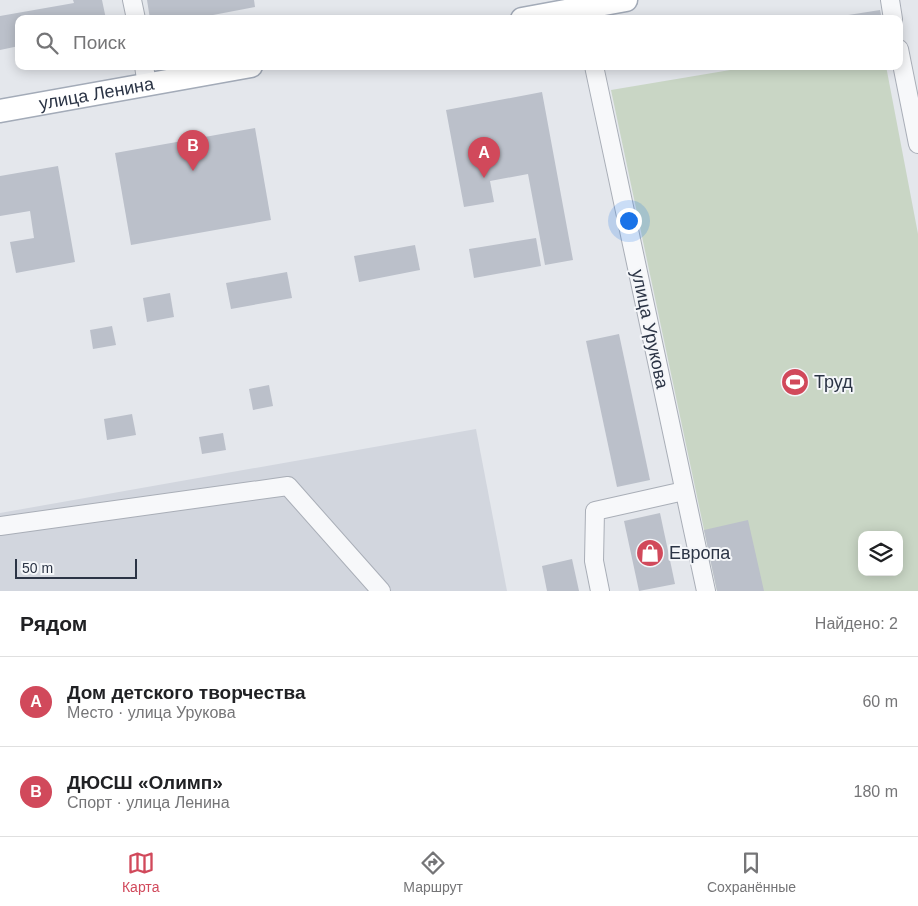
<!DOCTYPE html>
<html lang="ru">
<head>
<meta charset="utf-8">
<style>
  :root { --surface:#fff; --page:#f6f6f6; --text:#202124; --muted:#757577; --line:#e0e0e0; --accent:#d1495b }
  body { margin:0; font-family:Arial,sans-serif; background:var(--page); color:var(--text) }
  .controls { position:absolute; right:15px; bottom:15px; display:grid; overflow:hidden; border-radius:10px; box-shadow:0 2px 12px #0003 }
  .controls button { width:45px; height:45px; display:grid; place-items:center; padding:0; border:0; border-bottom:1px solid var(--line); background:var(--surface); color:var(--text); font:25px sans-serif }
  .scale { position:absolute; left:15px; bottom:12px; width:122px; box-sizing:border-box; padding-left:5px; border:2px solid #2b3445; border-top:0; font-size:14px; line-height:18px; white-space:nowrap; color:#2b3445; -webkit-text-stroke:4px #f4f6f9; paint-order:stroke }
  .you { position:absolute; left:628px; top:220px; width:18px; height:18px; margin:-12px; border:4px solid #fff; border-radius:50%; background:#1a73e8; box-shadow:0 0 0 8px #1a73e833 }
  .badge { display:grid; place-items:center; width:32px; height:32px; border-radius:50%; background:var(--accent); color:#fff; font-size:16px; font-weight:700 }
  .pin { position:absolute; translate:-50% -41px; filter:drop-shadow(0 1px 2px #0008) }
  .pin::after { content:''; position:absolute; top:26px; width:18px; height:15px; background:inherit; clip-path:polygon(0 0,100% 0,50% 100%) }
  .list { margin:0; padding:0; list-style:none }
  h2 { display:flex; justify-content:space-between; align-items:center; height:65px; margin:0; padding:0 20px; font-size:21px }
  h2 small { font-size:16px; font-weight:400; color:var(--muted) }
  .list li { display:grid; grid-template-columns:32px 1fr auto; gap:15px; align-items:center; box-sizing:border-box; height:90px; padding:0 20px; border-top:1px solid var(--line) }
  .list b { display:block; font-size:19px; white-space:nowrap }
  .list p { margin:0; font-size:16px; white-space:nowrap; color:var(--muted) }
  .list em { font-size:16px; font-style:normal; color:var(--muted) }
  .icon { flex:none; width:28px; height:28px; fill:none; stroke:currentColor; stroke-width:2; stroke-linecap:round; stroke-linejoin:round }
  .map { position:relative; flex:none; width:918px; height:591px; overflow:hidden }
  .search { position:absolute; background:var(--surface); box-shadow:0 2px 12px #0003; left:15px; right:15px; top:15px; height:55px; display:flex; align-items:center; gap:12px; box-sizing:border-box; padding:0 18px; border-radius:10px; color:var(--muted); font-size:19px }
  .sheet { height:245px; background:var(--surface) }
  nav { display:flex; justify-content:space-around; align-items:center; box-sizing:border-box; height:70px; border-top:1px solid var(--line); background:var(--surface); font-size:14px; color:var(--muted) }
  nav a { display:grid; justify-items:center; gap:2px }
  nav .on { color:var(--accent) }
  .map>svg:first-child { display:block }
</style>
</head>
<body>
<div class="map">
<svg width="918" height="591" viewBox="0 0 918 591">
  <rect width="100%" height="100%" fill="#e4e7ec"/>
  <!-- built -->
  <path fill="#d2d6de" d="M476 429 507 591H0V513Z"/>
  <!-- green -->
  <path fill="#c9d6c5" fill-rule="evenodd" d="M754 66H886L918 234V591H717L611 90ZM862 535H899V572H862Z"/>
  <!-- building -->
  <g fill="#bbc0ca">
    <path d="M73 0H102L106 19H19V46L0 50V16L74 3Z"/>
    <path d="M147 0H254L255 7 192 19H150Z"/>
    <path d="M880 10 882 19H842V16Z"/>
    <path d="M542 92 573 260 545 265 528 174 490 181 494 202 464 207 446 110Z"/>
    <path d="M255 128 271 220 131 245 115 153Z"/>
    <path d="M58 166 75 262 16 273 10 242 34 238 30 211 0 216V176Z"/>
    <path d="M536 238 541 266 474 278 469 249Z"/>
    <path d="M415 245 420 270 359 282 354 256Z"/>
    <path d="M287 272 292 298 231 309 226 283Z"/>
    <path d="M170 293 174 317 147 322 143 298Z"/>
    <path d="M112 326 116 345 93 349 90 330Z"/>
    <path d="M619 334 650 480 617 487 586 341Z"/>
    <path d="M269 385 273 406 253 410 249 389Z"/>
    <path d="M132 414 136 435 107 440 104 419Z"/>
    <path d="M223 433 226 450 202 454 199 437Z"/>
    <path d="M660 513 675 584 639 591 624 521Z"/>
    <path d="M748 520 764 591H717L704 530Z"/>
    <path d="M572 559 579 591H547L542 566Z"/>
  </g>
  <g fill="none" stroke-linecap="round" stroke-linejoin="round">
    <!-- minor casing -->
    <g stroke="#a9aeb7" stroke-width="20">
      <g id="minor">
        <path d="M132 0 136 19"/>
        <path d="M890 0 893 19"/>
        <path d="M899 49 918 144"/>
        <path d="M144 66 147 85"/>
        <path d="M594 66 706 591"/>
        <path d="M0 526 288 486 381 591"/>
        <path d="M600 591 594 561 595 511 684 491"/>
      </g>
    </g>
    <!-- major casing -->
    <g stroke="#a3abb8" stroke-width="25">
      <g id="major">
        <path d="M522 19 626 0"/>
        <path id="s1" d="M0 111 251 66"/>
      </g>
    </g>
    <!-- minor -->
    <use href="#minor" stroke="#f7f8fa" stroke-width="18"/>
    <!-- major -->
    <use href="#major" stroke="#fff" stroke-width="22"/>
  </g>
  <!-- icons -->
  <defs>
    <g id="stadium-disc" transform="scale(1.4375)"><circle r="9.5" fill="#d1495b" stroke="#f4f6f9"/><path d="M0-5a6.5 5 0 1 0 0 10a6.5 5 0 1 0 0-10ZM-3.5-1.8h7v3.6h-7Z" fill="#fff"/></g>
    <g id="shop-disc" transform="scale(1.4375)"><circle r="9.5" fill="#d1495b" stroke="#f4f6f9"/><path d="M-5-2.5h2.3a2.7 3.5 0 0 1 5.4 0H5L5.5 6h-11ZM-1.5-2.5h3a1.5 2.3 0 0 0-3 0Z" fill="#fff"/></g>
  </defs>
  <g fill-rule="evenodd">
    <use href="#stadium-disc" x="795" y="382"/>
    <use href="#shop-disc" x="650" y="553"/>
  </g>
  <g text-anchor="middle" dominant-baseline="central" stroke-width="4" stroke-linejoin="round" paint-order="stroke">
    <!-- street labels -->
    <g font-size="18" fill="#2b3445" stroke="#f4f6f9">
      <text stroke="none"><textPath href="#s1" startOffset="98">улица Ленина</textPath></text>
      <text transform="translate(650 329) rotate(78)">улица Урукова</text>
    </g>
    <!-- poi labels -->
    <g font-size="18" fill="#2b3445" stroke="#f4f6f9" text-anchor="start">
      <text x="814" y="382">Труд</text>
      <text x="669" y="553">Европа</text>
    </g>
  </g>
</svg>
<div class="controls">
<button><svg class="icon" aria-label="layers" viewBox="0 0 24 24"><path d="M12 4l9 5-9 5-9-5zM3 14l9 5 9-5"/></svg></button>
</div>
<div class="scale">50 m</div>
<div class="you"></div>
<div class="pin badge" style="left:484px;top:178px">A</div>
<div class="pin badge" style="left:193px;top:171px">B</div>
<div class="search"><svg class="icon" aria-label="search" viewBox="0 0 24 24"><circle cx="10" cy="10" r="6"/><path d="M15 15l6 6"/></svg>Поиск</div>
</div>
<section class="sheet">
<h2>Рядом<small>Найдено: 2</small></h2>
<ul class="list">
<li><span class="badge">A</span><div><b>Дом детского творчества</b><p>Место · улица Урукова</p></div><em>60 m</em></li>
<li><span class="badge">B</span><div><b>ДЮСШ «Олимп»</b><p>Спорт · улица Ленина</p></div><em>180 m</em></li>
</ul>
</section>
<nav>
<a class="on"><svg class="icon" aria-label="map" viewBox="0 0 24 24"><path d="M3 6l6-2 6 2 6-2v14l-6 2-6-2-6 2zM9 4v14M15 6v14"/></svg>Карта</a>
<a><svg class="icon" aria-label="directions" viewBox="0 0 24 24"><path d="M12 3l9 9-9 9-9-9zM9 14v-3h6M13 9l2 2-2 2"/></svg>Маршрут</a>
<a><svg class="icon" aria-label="saved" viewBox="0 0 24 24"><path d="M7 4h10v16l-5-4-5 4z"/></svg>Сохранённые</a>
</nav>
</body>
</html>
